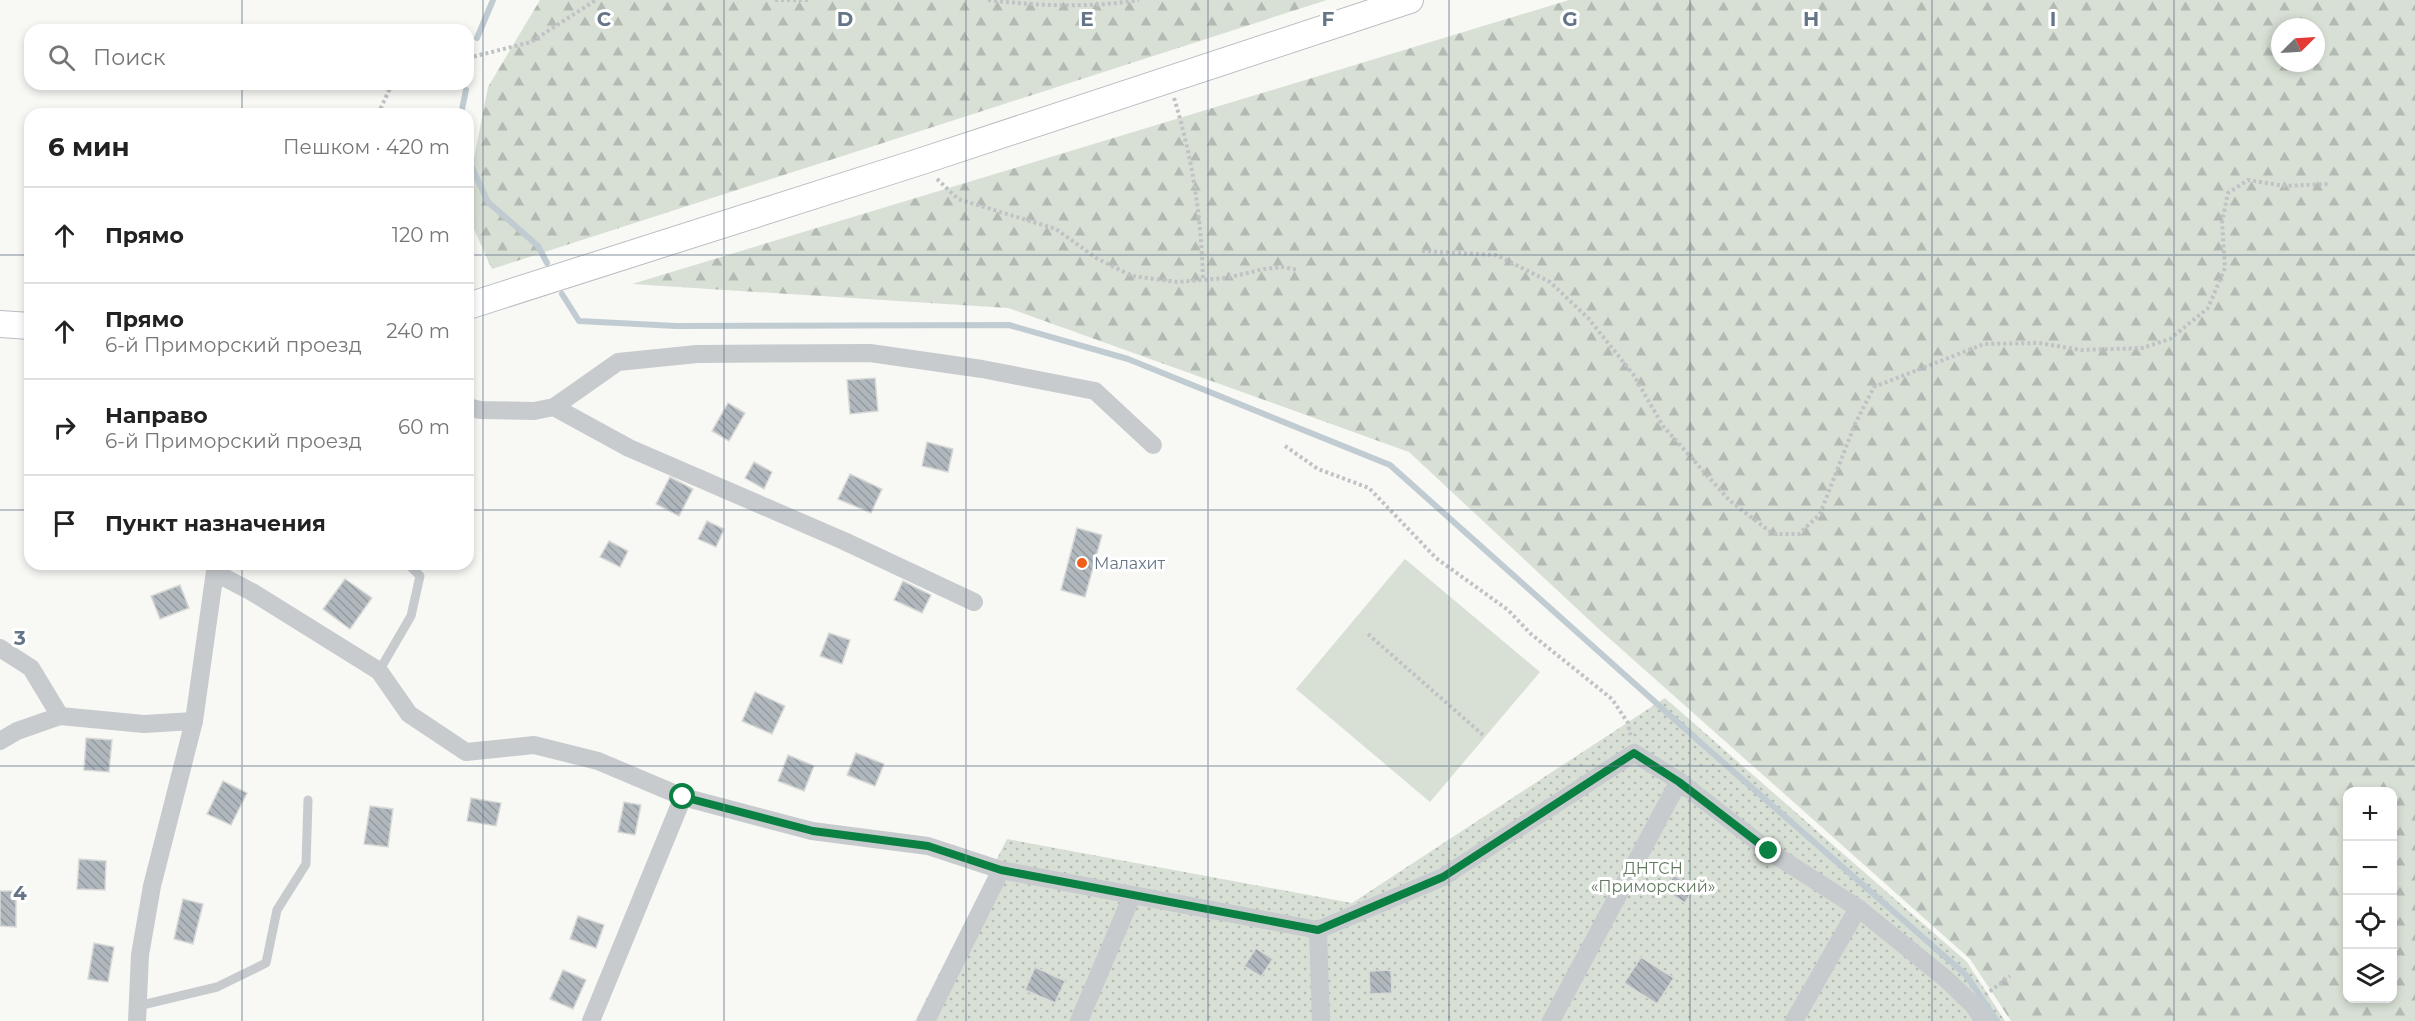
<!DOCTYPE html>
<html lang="ru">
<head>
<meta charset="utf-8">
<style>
  :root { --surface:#fff; --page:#f2f2f2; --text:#222; --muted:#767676; --line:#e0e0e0 }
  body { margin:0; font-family:Montserrat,sans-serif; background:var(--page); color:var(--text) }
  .controls { position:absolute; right:18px; bottom:18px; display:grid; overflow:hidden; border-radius:12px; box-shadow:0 3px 9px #0003 }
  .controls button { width:54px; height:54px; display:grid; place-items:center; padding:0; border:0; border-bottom:2px solid var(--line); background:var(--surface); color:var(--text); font:30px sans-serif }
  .compass { position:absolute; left:2271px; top:18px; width:54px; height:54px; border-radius:50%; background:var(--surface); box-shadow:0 3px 9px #0003; rotate:66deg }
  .stop { position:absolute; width:18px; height:18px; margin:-14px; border:4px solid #0b8043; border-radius:50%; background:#fff }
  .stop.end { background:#0b8043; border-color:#fff; box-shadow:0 2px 6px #0008 }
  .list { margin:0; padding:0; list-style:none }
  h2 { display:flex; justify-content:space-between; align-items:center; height:78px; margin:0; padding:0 24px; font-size:26px }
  h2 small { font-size:20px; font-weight:400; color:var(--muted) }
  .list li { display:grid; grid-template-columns:39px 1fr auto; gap:18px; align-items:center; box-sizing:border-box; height:96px; padding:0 24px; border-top:2px solid var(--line) }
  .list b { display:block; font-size:22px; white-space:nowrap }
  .list p { margin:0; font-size:20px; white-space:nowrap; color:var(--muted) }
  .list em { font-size:20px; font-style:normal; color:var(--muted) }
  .icon { flex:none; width:33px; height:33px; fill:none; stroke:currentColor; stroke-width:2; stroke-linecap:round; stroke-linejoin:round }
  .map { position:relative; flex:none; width:2415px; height:1021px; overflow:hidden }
  .search { position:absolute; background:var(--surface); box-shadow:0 3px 9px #0003; left:24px; top:24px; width:450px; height:66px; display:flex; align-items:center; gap:15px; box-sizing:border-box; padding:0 21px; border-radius:18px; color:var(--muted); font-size:22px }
  .panel { position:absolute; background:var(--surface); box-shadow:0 3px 9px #0003; left:24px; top:108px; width:450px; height:462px; border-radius:18px }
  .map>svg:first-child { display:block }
</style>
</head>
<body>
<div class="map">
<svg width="2415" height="1021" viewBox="0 0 2415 1021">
  <defs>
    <pattern id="forest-firs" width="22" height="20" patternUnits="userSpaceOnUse" patternTransform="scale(1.5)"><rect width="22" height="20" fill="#d8e0d5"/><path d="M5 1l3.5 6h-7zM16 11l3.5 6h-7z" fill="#b3bab3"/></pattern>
    <pattern id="park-dots" width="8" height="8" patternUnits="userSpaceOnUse" patternTransform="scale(1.5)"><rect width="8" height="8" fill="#d8e0d5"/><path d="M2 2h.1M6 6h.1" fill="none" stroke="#b3bab3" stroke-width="1.8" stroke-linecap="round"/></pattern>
    <pattern id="building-back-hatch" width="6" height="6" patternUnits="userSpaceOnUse" patternTransform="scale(1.5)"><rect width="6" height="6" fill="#b0b8be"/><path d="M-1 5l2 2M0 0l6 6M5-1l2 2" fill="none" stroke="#939aa0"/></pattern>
  </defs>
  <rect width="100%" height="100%" fill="#f8f8f5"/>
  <!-- forest -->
  <g fill="url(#forest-firs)" fill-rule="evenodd">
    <path d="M540 0H1327L492 269 468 216V189L488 87Z"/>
    <path d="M1569 0H2415V1021H2011L1970 959 1601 631 1409 452 1008 308 632 284ZM2280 27H2316V63H2280ZM2348 792H2392V998H2348Z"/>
  </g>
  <!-- park -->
  <path fill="url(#park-dots)" d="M1665 698 1967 962 2005 1021H915L1007 839 1352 903Z"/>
  <!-- pitch -->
  <path fill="#d8e0d5" d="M1405 559 1540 672 1430 802 1296 689Z"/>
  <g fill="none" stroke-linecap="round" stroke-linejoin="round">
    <!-- stream -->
    <g stroke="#c1ccd2" stroke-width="6">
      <path d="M477 38 493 0"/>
      <path d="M461 114 466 90"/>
      <path d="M468 159 488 202 538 246 547 263"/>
      <path d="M562 294 579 321 676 326 1009 325 1128 359 1390 465 1701 743 1966 975 1997 1021"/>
    </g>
  </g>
  <!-- building -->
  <g fill="url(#building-back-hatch)" stroke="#d9dad7" stroke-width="1.5">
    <path d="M875 378 878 411 850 414 847 380Z"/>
    <path d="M728 403 745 413 729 441 712 431Z"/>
    <path d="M927 442 953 449 948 472 922 466Z"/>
    <path d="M754 462 772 472 764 489 745 478Z"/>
    <path d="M850 474 882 489 871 513 838 499Z"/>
    <path d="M670 477 693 489 679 516 656 504Z"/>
    <path d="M707 521 724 529 716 547 698 539Z"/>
    <path d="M1077 528 1102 535 1085 597 1061 590Z"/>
    <path d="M609 541 628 551 620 567 600 557Z"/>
    <path d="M345 579 372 598 350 629 323 609Z"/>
    <path d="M903 581 931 595 922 613 894 600Z"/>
    <path d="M180 585 189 608 160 619 151 596Z"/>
    <path d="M829 633 850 640 842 664 820 656Z"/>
    <path d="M755 692 785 706 772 734 742 721Z"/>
    <path d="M86 738 112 740 109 772 84 770Z"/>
    <path d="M856 753 884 764 875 786 847 775Z"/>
    <path d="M788 755 814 766 804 791 778 781Z"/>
    <path d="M223 781 247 793 231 825 207 814Z"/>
    <path d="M471 798 501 803 496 826 467 821Z"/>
    <path d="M624 802 641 805 635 835 618 832Z"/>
    <path d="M370 806 393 809 388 847 364 844Z"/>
    <path d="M79 859 106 861 105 890 77 889Z"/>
    <path d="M1674 875 1694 888 1685 903 1664 890Z"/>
    <path d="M0 891H16V927L0 926Z"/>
    <path d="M183 899 203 904 193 944 174 939Z"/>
    <path d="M578 916 604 925 596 948 570 939Z"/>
    <path d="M94 943 114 947 108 982 88 979Z"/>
    <path d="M1256 948 1273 959 1261 977 1244 966Z"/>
    <path d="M1641 957 1674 978 1657 1004 1624 983Z"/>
    <path d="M1035 967 1065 981 1055 1003 1025 990Z"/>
    <path d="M563 970 586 980 573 1009 550 999Z"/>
    <path d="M1391 970 1392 993 1370 994 1369 971Z"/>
  </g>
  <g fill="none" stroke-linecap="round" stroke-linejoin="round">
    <!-- secondary casing -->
    <g stroke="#b9bec3" stroke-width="28">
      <g id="secondary">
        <path d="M468 306 919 162 1410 0"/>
        <path d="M0 324 30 326"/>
      </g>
    </g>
    <!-- path -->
    <g stroke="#c0c2c5" stroke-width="4" stroke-dasharray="3 3" stroke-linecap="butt">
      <path d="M775 0H810"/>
      <path d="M988 0C1039 6 1088 8 1139 0"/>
      <path d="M468 58 531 42 596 0"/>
      <path d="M1174 98C1193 160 1201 215 1203 280"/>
      <path d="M337 111 340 114"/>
      <path d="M378 114 392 84"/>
      <path d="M937 179 958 199 1056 229 1096 258 1132 276 1178 282 1226 278 1264 269 1282 267 1299 270"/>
      <path d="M1422 251 1496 255 1550 282 1588 318 1633 374 1663 426 1730 501 1773 534H1799L1820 514 1855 424 1874 387 1984 344 2039 343 2081 350 2142 348 2170 339 2208 308 2225 268 2222 222 2228 193 2248 180 2284 186 2328 184"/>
      <path d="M1285 446 1318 469 1369 488 1436 558 1508 610 1531 634 1612 699 1628 723 1631 738"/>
      <path d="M1368 634 1483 735"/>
      <path d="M1985 995 2010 976"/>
    </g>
    <!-- lane -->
    <g stroke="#c7cbce" stroke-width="9">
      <path d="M379 671 411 616 420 576 408 564"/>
      <path d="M138 1006 217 987 266 963 277 910 306 864 308 800"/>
    </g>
    <!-- street -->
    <g stroke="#c7cbce" stroke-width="18">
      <path d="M468 407 480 410 534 411 554 407 618 362 697 354 870 353 982 369 1095 391 1153 445"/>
      <path d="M554 407 629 448 844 541 974 602"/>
      <path d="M216 573 252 592 379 671 409 714 466 752 534 745 598 761 683 797 812 831 928 846 1001 870 1318 930 1443 877 1634 753 1679 781 1769 851 1858 908 1946 979 1973 1005 1984 1021"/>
      <path d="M0 648 31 668 60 716 144 724 194 721"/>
      <path d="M0 741 17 731 60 716"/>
      <path d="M1318 930 1321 1021"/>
      <path d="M137 1021 140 955 152 886 194 721 216 564"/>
      <path d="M591 1021 683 797"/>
      <path d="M926 1021 1001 870"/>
      <path d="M1079 1021 1132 896"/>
      <path d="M1551 1021 1679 781"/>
      <path d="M1794 1021 1858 908"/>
    </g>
    <!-- secondary -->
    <use href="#secondary" stroke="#fff" stroke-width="26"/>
  </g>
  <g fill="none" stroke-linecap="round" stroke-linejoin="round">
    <!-- route -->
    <path stroke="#0b8043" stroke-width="8" d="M683 797 813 831 928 846 1001 870 1318 930 1443 877 1634 753 1679 782 1769 851"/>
  </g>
  <!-- grid -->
  <path fill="none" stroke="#647588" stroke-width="1.5" stroke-opacity="0.55" d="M242 0V30M483 0V1021M724 0V1021M966 0V1021M1208 0V1021M1449 0V1021M1690 0V1021M1932 0V1021M2174 0V1021M242 84V114M0 255H30M468 255H2415M0 510H30M468 510H2415M242 564V1021M0 766H2415"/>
  <!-- markers -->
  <circle fill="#f25e1a" stroke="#fff" stroke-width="2" cx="1082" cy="563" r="6"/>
  <g text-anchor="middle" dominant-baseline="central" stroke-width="6" stroke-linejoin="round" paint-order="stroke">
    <!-- poi labels -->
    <g font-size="16" fill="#647588" stroke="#fff" text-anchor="start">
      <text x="1094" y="563">Малахит</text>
    </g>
    <!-- park labels -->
    <g font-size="16" fill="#637a60" stroke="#fff">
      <text x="1653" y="868">ДНТСН<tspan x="1653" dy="18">«Приморский»</tspan></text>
    </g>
  </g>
  <g font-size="20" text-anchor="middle" font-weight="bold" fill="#647588" stroke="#fff" stroke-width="6" stroke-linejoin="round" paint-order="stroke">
    <text x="604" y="26">C</text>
    <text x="845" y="26">D</text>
    <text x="1087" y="26">E</text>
    <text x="1328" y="26">F</text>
    <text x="1570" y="26">G</text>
    <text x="1811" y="26">H</text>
    <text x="2053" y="26">I</text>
    <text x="20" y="645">3</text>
    <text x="20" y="900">4</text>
  </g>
</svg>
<div class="controls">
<button>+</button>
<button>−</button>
<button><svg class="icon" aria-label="locate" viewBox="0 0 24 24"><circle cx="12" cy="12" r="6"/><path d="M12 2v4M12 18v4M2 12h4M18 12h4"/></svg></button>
<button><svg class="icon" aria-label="layers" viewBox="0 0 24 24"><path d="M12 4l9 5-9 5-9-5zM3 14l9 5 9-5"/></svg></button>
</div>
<svg class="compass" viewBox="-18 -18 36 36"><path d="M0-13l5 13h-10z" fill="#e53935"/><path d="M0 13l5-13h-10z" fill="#767676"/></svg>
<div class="stop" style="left:683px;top:797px"></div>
<div class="stop end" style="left:1769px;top:851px"></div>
<div class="search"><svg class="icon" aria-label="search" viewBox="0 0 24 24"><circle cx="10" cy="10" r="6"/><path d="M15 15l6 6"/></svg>Поиск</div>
<section class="panel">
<h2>6 мин<small>Пешком · 420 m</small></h2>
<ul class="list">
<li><svg class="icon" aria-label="ahead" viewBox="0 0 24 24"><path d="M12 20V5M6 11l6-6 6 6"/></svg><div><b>Прямо</b></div><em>120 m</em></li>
<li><svg class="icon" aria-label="ahead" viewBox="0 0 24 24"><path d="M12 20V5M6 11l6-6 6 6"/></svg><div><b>Прямо</b><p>6-й Приморский проезд</p></div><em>240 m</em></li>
<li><svg class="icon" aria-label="right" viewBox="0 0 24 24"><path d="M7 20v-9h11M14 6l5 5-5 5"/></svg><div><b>Направо</b><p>6-й Приморский проезд</p></div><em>60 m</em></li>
<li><svg class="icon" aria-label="arrive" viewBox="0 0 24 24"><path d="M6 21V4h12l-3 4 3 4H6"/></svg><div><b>Пункт назначения</b></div></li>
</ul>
</section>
</div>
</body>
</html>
